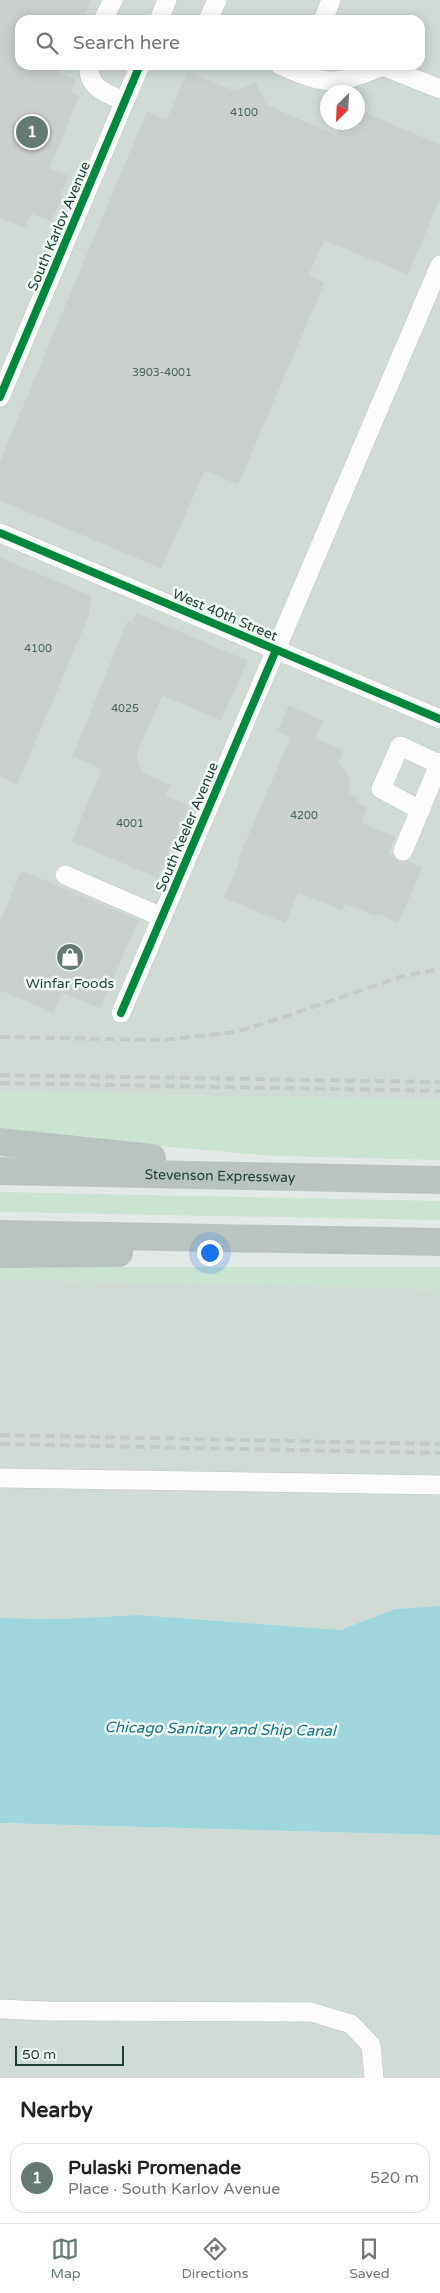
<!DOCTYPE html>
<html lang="en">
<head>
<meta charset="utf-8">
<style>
  :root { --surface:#fff; --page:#f2f2f2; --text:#222; --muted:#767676; --line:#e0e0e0; --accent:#647a72 }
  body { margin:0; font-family:"Varela Round",sans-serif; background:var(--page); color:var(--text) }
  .compass { position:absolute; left:320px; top:85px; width:45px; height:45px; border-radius:50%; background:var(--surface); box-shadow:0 2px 12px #0003; rotate:204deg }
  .scale { position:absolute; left:15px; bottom:12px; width:109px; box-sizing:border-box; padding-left:5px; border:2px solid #1f3e34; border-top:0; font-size:14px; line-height:18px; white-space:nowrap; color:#1f3e34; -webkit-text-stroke:4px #f1f9f4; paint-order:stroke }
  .you { position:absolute; left:209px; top:1252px; width:18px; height:18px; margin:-12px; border:4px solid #fff; border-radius:50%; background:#1a73e8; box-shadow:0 0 0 8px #1a73e833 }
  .badge { display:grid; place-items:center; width:32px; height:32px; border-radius:50%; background:var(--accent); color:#fff; font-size:16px; font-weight:700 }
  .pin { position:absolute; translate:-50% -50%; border:2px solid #fff; box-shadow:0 1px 5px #0006 }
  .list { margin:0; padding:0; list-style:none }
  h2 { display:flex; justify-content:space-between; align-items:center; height:65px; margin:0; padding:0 20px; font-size:21px }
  h2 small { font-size:16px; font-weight:400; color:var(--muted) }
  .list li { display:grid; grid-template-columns:32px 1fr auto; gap:15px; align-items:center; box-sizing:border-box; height:70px; margin:0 10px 10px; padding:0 10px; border:1px solid var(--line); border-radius:15px }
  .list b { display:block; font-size:19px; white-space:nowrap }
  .list p { margin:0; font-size:16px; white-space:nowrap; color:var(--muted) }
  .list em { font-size:16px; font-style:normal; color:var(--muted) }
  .icon { flex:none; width:28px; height:28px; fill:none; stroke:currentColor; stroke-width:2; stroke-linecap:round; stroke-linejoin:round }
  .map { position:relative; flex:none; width:440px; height:2078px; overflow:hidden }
  .search { position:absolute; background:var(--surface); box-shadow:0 2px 12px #0003; left:15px; right:15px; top:15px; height:55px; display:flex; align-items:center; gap:12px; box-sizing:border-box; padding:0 18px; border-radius:15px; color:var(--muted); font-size:19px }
  .sheet { height:145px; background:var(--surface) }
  nav { display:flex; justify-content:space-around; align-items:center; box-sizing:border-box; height:70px; border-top:1px solid var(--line); background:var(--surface); font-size:14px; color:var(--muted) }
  nav a { display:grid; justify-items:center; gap:2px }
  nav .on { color:var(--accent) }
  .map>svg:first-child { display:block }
</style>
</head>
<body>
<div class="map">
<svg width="440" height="2078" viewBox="0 0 440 2078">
  <rect width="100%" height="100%" fill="#e3e9e6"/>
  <!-- built -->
  <g fill="#d0dbd6" fill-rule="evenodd">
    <path d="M0 0H440V1100L0 1092ZM20 20H420V65H20ZM328 92H358V122H328Z"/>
    <path d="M0 1279 440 1289V1606L395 1609 340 1630 140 1615 58 1619 0 1618Z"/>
    <path d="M0 1823 440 1835V2078H0Z"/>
  </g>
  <!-- green -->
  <g fill="#cae4d1">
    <path d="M0 1092 440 1100V1160L273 1156 0 1132Z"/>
    <path d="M0 1192 440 1201V1220L0 1212Z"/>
    <path d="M0 1267H440V1289L0 1279Z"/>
  </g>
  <!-- water -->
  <path fill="#9fd7dc" d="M440 1606V1835L0 1823V1618L58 1619 140 1615 340 1630 395 1609Z"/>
  <!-- building -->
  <g fill="#cad0cd" stroke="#ccd2cf">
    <path d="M0 0H91L82 20H20V65H63L59 73 76 80 70 93 79 96 49 168 68 176 60 195 62 196 51 221 31 213 25 228 0 218Z"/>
    <path d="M188 72 234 91 256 83 266 105 337 136 342 122H358V110L440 145V198L408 274 324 240 308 276 324 283 238 484 205 470 161 568 0 500V462L147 112 167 120Z"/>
    <path d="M0 558 91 596 88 617 17 784 0 776Z"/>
    <path d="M136 613 247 661 221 720 162 695 136 754 142 773 170 785 165 796 188 806 158 878 72 841 102 769 73 756 128 621 132 623Z"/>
    <path d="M289 706 323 721 315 738 343 751 338 762 348 775 349 794 359 799 357 803 367 807 361 823 395 837 388 853 398 861H406L422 868 398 922 377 913 376 916 345 903 342 910 298 892 285 923 224 897 241 859 239 858 291 737 278 731Z"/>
    <path d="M22 871 138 920 100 1008 62 992 53 1012 0 990V921Z"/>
  </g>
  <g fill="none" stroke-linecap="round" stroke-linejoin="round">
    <!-- minor casing -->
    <g stroke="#c0c6c3" stroke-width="20">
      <g id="minor">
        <path d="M103 20 113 0"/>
        <path d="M159 20 167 0"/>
        <path d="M208 20 217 0"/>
        <path d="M323 20 331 0"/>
        <path d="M89 65C87 88 107 94 125 101"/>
        <path d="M280 65C328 86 334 86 383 66"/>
        <path d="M380 65 440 89"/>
        <path d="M0 397 140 65"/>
        <path d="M0 533 440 719"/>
        <path d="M420 810 381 789 400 746 439 764"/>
        <path d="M403 851 440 762"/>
        <path d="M65 875 162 917"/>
        <path d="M121 1013 440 265"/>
        <path d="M0 1478 440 1485"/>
        <path d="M0 2009 47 2011 311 2012 351 2024 371 2045 374 2078"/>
      </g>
    </g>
    <!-- highway casing -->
    <g stroke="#bbc5c2" stroke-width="28">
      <g id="highway">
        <path d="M0 1142 152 1158"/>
        <path id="s1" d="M0 1171 440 1180"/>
        <path d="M0 1234 440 1242"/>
        <path d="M0 1254 119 1253"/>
      </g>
    </g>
    <!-- minor -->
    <use href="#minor" stroke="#fbfcfb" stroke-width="19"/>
    <!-- highway -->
    <use href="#highway" stroke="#b9c3c0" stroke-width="26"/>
    <!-- rail -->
    <g stroke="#c6cbc9" stroke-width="4" stroke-dasharray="10 5" stroke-linecap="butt">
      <path d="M0 1037 163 1040 235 1032 269 1022 400 977 440 969"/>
      <path d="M0 1075 440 1082"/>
      <path d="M0 1083 440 1091"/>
      <path d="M0 1435 440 1444"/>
      <path d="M0 1444 440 1453"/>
    </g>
    <!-- cycleway casing -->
    <g stroke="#f1f9f4" stroke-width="11">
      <g id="cycleway">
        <path d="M0 397 140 65"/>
        <path d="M0 533 440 719"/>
        <path d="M121 1013 276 650"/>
      </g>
    </g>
    <!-- cycleway -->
    <use href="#cycleway" stroke="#00873e" stroke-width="8"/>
  </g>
  <!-- icons -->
  <defs>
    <g id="shop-disc" transform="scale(1.4375)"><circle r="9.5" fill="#647a72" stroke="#f1f9f4"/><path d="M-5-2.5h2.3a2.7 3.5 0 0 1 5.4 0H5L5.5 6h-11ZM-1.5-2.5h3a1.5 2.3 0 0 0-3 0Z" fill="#fff"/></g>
  </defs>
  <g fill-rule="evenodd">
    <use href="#shop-disc" x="70" y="957"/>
  </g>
  <g text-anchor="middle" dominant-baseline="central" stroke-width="5" stroke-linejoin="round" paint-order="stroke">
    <!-- number labels -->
    <g font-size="11" fill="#4a635b">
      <text x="244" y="112">4100</text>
      <text x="162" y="372">3903-4001</text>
      <text x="38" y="648">4100</text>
      <text x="125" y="708">4025</text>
      <text x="304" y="815">4200</text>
      <text x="130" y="823">4001</text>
    </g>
    <!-- street labels -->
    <g font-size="14" fill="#1f3e34" stroke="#f1f9f4">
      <text transform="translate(59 226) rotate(-67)">South Karlov Avenue</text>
      <text transform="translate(225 615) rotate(23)">West 40th Street</text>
      <text transform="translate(187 827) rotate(-67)">South Keeler Avenue</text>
      <text stroke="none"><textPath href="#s1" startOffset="220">Stevenson Expressway</textPath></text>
    </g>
    <!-- poi labels -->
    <g font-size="14" fill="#1f3e34" stroke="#f1f9f4">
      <text x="70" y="983">Winfar Foods</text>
    </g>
    <!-- water labels -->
    <g font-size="15" font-style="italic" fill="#137480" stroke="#f1f9f4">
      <text transform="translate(220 1729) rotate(1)">Chicago Sanitary and Ship Canal</text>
    </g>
  </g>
</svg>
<svg class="compass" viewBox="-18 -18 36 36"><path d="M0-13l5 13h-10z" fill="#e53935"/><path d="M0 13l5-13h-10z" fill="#767676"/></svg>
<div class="scale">50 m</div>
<div class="you"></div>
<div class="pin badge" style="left:32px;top:132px">1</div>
<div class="search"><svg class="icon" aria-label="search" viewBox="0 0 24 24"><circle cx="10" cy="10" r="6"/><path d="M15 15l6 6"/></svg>Search here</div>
</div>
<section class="sheet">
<h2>Nearby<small></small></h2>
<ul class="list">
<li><span class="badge">1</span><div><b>Pulaski Promenade</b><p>Place · South Karlov Avenue</p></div><em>520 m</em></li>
</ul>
</section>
<nav>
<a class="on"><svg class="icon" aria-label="map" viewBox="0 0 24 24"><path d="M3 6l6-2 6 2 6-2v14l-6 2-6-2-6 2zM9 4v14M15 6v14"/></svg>Map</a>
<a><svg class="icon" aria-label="directions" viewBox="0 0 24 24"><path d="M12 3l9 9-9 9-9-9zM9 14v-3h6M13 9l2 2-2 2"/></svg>Directions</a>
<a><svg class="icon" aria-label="saved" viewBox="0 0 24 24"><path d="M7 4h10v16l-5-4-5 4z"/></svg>Saved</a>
</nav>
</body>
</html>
